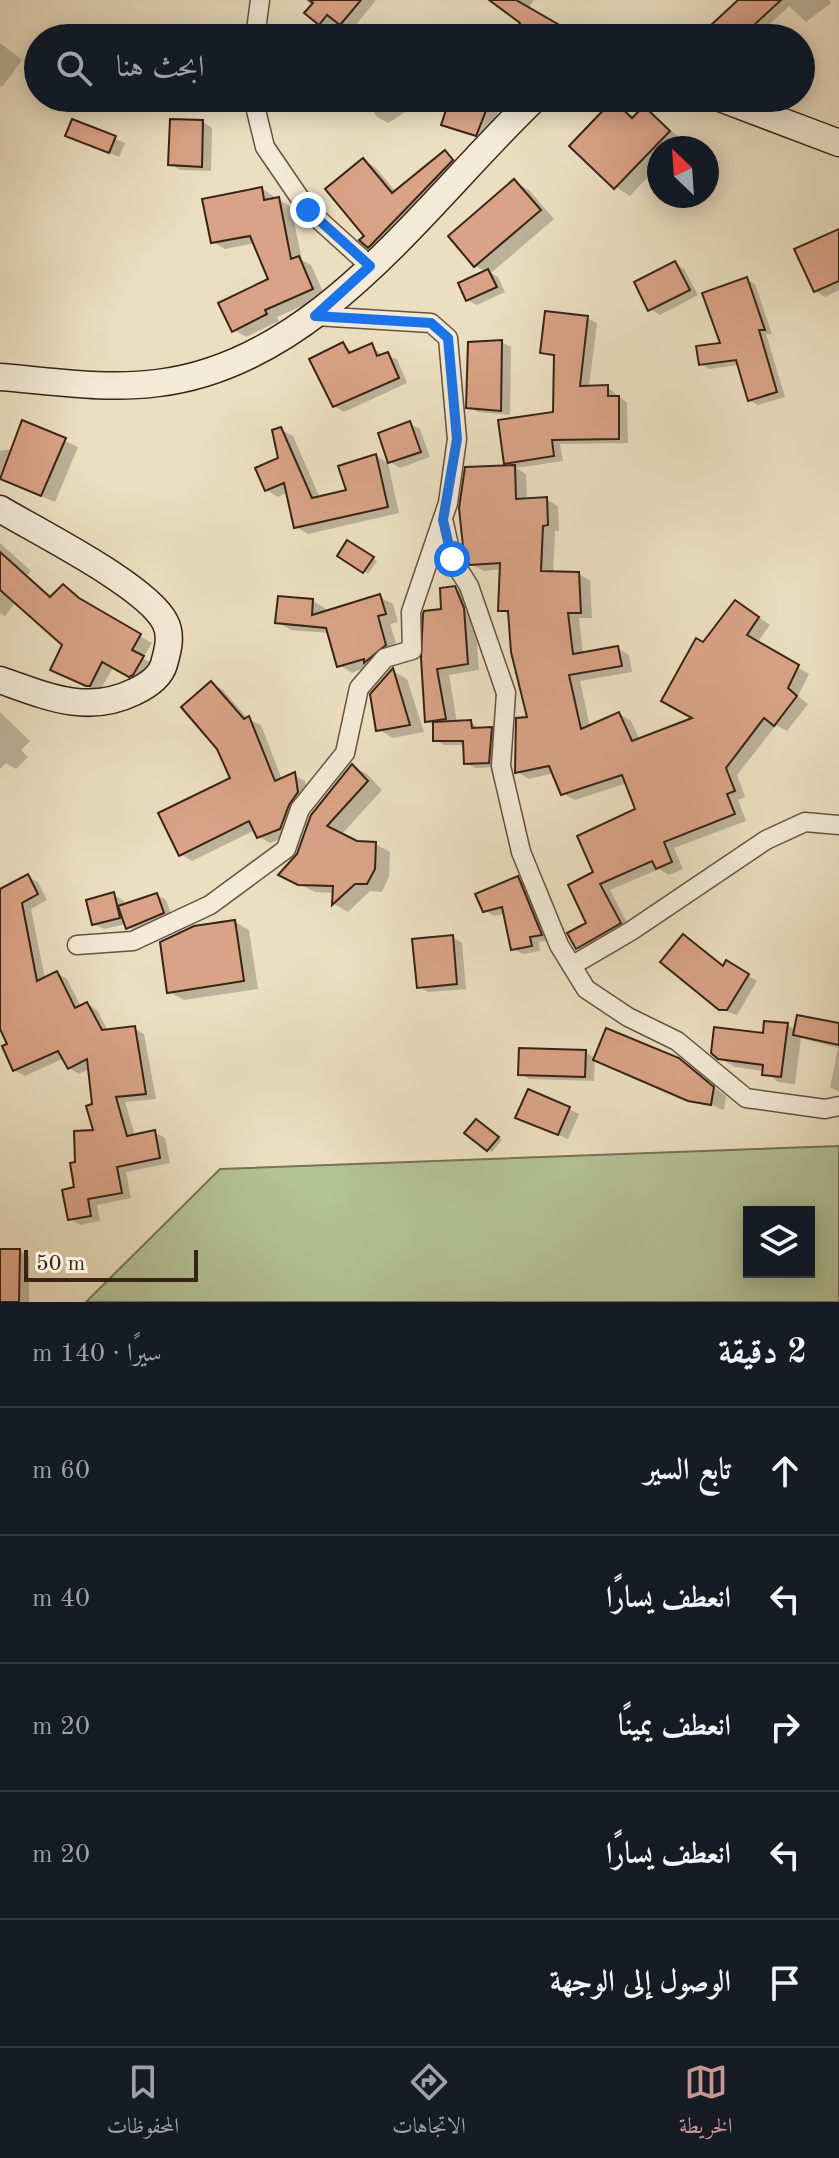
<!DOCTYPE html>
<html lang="ar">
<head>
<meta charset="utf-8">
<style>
  :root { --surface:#171b24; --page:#20242c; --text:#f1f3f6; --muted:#9ea1a6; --line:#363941; --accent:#c59692 }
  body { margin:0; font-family:"Old Standard TT",Amiri,serif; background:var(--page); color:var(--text); direction:rtl }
  .controls { position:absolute; right:24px; bottom:24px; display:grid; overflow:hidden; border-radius:0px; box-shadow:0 4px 20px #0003 }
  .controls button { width:72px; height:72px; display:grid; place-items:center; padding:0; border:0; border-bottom:2px solid var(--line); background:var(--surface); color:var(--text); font:40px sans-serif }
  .compass { position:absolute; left:647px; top:136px; width:72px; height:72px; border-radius:50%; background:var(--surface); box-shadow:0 4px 20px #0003; rotate:335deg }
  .scale { position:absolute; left:24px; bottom:20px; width:174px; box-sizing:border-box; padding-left:8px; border:4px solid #372415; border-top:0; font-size:22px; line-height:28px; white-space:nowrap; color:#372415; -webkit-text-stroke:6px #f3ead7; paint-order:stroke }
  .stop { position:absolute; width:24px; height:24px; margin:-18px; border:6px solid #1a73e8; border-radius:50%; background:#fff }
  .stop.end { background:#1a73e8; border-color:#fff; box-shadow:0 2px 8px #0008 }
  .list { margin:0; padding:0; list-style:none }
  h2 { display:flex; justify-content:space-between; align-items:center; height:104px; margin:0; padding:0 32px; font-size:34px }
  h2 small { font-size:26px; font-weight:400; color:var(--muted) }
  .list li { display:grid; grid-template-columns:52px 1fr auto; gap:24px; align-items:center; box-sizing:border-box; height:128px; padding:0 32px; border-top:2px solid var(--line) }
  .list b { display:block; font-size:30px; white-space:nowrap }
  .list em { font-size:26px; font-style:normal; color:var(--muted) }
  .icon { flex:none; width:44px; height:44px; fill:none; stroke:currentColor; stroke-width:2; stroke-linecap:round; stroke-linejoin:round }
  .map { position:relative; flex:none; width:839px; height:1302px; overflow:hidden; direction:ltr }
  .search { position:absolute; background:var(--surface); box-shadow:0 4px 20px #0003; left:24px; right:24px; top:24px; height:88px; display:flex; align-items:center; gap:20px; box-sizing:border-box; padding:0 28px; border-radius:44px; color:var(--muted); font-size:30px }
  .sheet { height:744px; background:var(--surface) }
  nav { display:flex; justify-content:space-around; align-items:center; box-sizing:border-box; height:112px; border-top:2px solid var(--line); background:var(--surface); font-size:22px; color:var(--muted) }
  nav a { display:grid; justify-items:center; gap:4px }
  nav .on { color:var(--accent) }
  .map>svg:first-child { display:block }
</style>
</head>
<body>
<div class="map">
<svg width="839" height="1302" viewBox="0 0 839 1302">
  <rect width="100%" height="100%" fill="#ecdfc1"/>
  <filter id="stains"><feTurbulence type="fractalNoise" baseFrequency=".0025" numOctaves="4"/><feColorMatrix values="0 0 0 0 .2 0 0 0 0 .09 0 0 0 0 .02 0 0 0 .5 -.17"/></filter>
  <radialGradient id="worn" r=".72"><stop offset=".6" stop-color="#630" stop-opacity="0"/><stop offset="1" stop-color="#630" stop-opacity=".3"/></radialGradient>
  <!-- green -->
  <path fill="#b4c296" stroke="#767356" stroke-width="2" fill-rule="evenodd" d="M839 1146V1302H86L220 1169ZM749 1212H809V1272H749Z"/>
  <!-- shadow -->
  <g fill="#0003">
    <path d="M306 0H376L354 27 360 38H338L307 13 312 7Z"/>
    <path d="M488 0H534L528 9 567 38H514L523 22Z"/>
    <path d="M741 0H829L831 3 806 22 789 6 755 38H712Z"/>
    <path d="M401 25 430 38H395Z"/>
    <path d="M0 43 22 60 2 87 0 85Z"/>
    <path d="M338 98H360L349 105Z"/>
    <path d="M365 98H420L416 105 388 123 377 117Z"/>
    <path d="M452 98H495L494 101 501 106 487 140 444 124Z"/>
    <path d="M613 103 635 118 644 109 683 140 675 148H659V165L630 196 616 187Z"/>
    <path d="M73 122 125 143 119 157 68 135Z"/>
    <path d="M203 122 212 128 211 171 180 170 170 164Z"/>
    <path d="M445 152 465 168 381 253 369 246 364 160 376 168 396 192Z"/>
    <path d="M514 182 529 190 554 219 491 273 498 277 505 292 477 305 467 300 487 272 475 266Z"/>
    <path d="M262 189 291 207 302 260 311 265 325 296 277 317 279 321 246 337 234 330 270 280 255 243 225 249 213 242Z"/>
    <path d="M839 231V290L825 297 815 291Z"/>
    <path d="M675 263 684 269 698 295 660 315 650 309Z"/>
    <path d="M747 280 755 284 772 334H766L785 397 758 405 749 400 739 365 709 369 701 364 723 344Z"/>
    <path d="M587 318 597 323 589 387H607L627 403 628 443 560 444 563 461 516 468 526 474 527 500 546 499 558 506 559 531H555L553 574H579L590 581 592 618H579L583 654 617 648 629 655 632 672 580 681 590 727 619 714 631 721 640 740 696 719 704 645 747 609 770 625 757 643 809 674 798 696 808 704 787 731 776 725 737 775 745 797 738 800 746 821 674 848 683 869 669 875 659 869 610 890 631 930 589 955 577 948 588 924 596 873 637 810 627 783 575 800 563 794 554 773 529 779 517 772 529 719 510 615 501 610 502 569 484 571 471 564 514 467 506 463 555 413 556 358 542 352Z"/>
    <path d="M502 342 511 347 510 415 478 412 468 407Z"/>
    <path d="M343 345 354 353 372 346 383 356 397 359 407 383 344 412 334 406Z"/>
    <path d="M23 422 78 447 55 502 0 479V451L12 449Z"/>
    <path d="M410 424 420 429 430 457 400 468 390 462Z"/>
    <path d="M281 430 293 436 320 498 348 492 376 456 388 463 399 513 308 534 296 527 288 492 278 497 266 490 281 459Z"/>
    <path d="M0 543 31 571 27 575 52 598 63 586 91 608 152 643 143 658 154 665 141 682 114 666 99 692 64 675 65 645 16 602 5 616 0 613Z"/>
    <path d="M348 543 377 561 368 574 339 555Z"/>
    <path d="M455 588 467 596 475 616 479 670 449 675 457 723 471 722 480 730 491 729 500 734 498 767 475 768 466 763 465 745H444L435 740V726L427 721 443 611Z"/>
    <path d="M380 597 393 604 398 622 390 624 399 653 352 673 339 665 329 633 291 630 277 622 313 601 326 609V613Z"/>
    <path d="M393 671 407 679 424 732 393 738 378 729Z"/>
    <path d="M212 684 223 690 248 719 261 725 282 780 294 775 305 781 309 799 291 835 270 843 259 837 255 830 192 861 180 854 232 779Z"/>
    <path d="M0 712 30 741 21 750 28 757 16 769 6 763 0 769Z"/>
    <path d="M352 766 367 774 382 790 341 835 357 843 375 844 390 852 389 877 382 892 370 891 348 912 334 904 335 893 315 892 295 882 299 855Z"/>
    <path d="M28 877 38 882 47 900 31 909 45 979 57 973 67 979 81 1007 87 1004 97 1010 108 1031 134 1028 144 1034 156 1099 125 1102 135 1136 154 1132 165 1138 170 1163 126 1172 131 1198 97 1205 100 1221 80 1225 70 1219 96 1132 90 1068 79 1074 69 1068 64 1058 25 1076 14 1070 0 1024V891Z"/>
    <path d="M518 879 527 884 550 940 539 942 540 951 523 954 513 949 506 913 494 916 484 910Z"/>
    <path d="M113 895 123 900 125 906 157 895 166 900 173 919 137 934 126 924 104 929 94 924Z"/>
    <path d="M235 922 249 930 258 989 184 1000 169 992Z"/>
    <path d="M453 937 462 943 466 989 428 992 419 986Z"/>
    <path d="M727 963 757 981 737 1015 720 1009Z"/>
    <path d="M787 1025 796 1030 839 1025V1092L830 1087 838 1048 801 1038 795 1084 778 1082 764 1071 735 1067 719 1058Z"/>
    <path d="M585 1052 596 1058 678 1060 726 1096 724 1110 595 1058 594 1081 529 1079 520 1073Z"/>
    <path d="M529 1091 579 1114 568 1139 527 1122Z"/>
    <path d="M481 1124 502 1140 492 1152 467 1133Z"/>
    <path d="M0 1251H19L29 1256V1302H0Z"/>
  </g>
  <!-- building -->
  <g fill="#daa387" stroke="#372415" stroke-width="2">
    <path d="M309 0H361L340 25 327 15 319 25 304 13 313 3Z"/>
    <path d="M489 0H516L582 38H511L520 23Z"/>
    <path d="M738 0H781L740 38H697Z"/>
    <path d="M450 98H491L476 136 441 125Z"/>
    <path d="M613 100 632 118 644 106 670 131 614 189 569 146Z"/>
    <path d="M72 119 116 136 109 153 65 136Z"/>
    <path d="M170 119 203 120 202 167 168 165Z"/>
    <path d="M445 150 453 160 368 248 359 240 364 236 325 189 363 158 392 193Z"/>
    <path d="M514 179 541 210 474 267 448 236Z"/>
    <path d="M262 187 264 200 279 197 291 259 299 256 313 289 265 310 267 314 232 332 218 303 268 279 250 236 211 243 202 199Z"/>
    <path d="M839 229V281L814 292 794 249Z"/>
    <path d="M675 261 690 290 648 311 634 282Z"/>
    <path d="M488 269 497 287 466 301 458 283Z"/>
    <path d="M747 277 765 330H759L777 392 748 401 736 360 699 365 696 346 720 343 702 293Z"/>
    <path d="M545 311 588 316 580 386 608 385V396H619V439L552 440 554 456 504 464 498 420 553 412 554 355 540 353Z"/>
    <path d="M502 340 501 411 466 408 468 342Z"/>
    <path d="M343 342 349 353 372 343 377 356 388 352 399 378 333 407 309 359Z"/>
    <path d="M22 420 66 438 41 496 0 479Z"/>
    <path d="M410 421 421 452 388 463 378 433Z"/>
    <path d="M281 427 312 498 346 490 338 466 376 454 388 507 294 528 284 483 265 491 255 468 278 458 272 430Z"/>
    <path d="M515 465 516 499 547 497 548 525 543 526 541 571 579 572 581 613H568L573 654 618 646 622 666 569 675 581 729 619 712 632 741 692 718 661 701 696 638 703 642 735 600 759 617 747 635 799 665 788 688 797 696 774 726 764 718 726 768 735 791 727 794 735 814 664 842 672 862 656 869 652 861 600 884 621 923 576 949 567 933 586 923 568 885 593 872 577 836 635 809 622 775 561 795 549 766 515 773 516 718 527 717 511 652 508 611H498L500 563 470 565 464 556 459 508 465 467Z"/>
    <path d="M347 540 374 557 363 573 337 556Z"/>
    <path d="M0 552 50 597 63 584 79 598 141 634 132 650 144 656 133 675 129 677 102 662 90 686H86L50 670 62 645 0 590Z"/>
    <path d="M455 586 464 608 468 664 437 669 446 719 425 722 421 658 423 614 424 611 441 609 440 588Z"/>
    <path d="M380 594 386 614 378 616 386 645 364 663V659L337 667 326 628 275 623 278 596 313 599 312 615Z"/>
    <path d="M393 668 410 725 376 731 370 694Z"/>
    <path d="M211 681 244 719 249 716 275 781 295 772 298 792 289 805 280 829 257 838 249 821 179 856 158 813 230 778 217 749 181 707Z"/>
    <path d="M471 720 472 728 492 727 489 763 464 764 463 741H433V722Z"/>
    <path d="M352 764 368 781 327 826 357 841 376 842 375 869 367 884H355L332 905 333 886 298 885 278 875 297 854 311 815Z"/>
    <path d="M28 874 38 894 22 903 37 981 57 971 75 1008 87 1002 102 1030 135 1026 146 1094 116 1097 127 1136 155 1130 160 1158 117 1167 122 1193 88 1199 91 1216 68 1220 62 1190 74 1187 70 1163 75 1162 74 1131 93 1130 86 1106 92 1104 87 1059 68 1069 58 1051 13 1071 2 1046 7 1044 0 1029V889Z"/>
    <path d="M518 876 542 935 530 937 532 946 511 950 502 907 483 912 475 894Z"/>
    <path d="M114 892 120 918 92 925 86 900Z"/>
    <path d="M157 893 164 913 126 929 118 906Z"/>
    <path d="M235 920 244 981 167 993 160 942 194 926Z"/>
    <path d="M683 934 723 966 726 960 749 974 727 1010H719L660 962Z"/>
    <path d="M453 935 457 984 417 988 412 939Z"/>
    <path d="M797 1015 839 1023V1045L793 1035Z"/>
    <path d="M764 1021 788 1023 781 1077 762 1075 763 1065 718 1059 711 1053 714 1027 763 1033Z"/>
    <path d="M606 1028 679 1058 714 1087 711 1105 688 1101 593 1060Z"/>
    <path d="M519 1048 586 1050 585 1077 518 1075Z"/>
    <path d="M528 1089 570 1107 558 1135 515 1118Z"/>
    <path d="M476 1119 499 1137 487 1151 464 1133Z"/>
    <path d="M0 1249H20L19 1302H0Z"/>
  </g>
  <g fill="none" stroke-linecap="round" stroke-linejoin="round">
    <!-- minor casing -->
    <g stroke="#645340" stroke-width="21">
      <g id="minor">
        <path d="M255 38 260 0"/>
        <path d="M253 98 265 147 308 210 370 266"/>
        <path d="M444 523 452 559 469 586 506 693 501 766 521 852 559 945 586 989 628 1017 677 1041 746 1098 825 1109 839 1106"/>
        <path d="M77 945 133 941 210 905 286 849 300 809 345 753 359 688 385 658 412 650 411 612 448 503 457 439 448 338 431 323 315 316"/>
        <path d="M573 965 631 931 766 840 805 822 839 825"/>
      </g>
    </g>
    <!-- secondary casing -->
    <g stroke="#372415" stroke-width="29">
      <g id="secondary">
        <path d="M720 98 839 143"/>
        <path d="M0 377C52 381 106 390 158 383 318 364 426 202 535 98"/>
        <path d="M0 509C38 532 147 586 165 622 172 635 168 650 164 664 160 678 147 686 134 692 87 715 46 696 0 680"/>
      </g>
    </g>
    <!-- minor -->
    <use href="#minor" stroke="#f3ead7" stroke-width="18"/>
    <!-- secondary -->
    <use href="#secondary" stroke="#f3ead7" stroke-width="26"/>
  </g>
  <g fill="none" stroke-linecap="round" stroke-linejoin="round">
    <!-- route -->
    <path stroke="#1a73e8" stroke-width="10" d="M308 210 370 266 315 316 431 323 448 338 457 439 443 520 452 559"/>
  </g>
  <rect width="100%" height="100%" filter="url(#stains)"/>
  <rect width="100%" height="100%" fill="url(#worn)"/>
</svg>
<div class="controls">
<button><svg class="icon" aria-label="layers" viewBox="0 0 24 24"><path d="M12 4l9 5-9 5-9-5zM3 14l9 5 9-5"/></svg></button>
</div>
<svg class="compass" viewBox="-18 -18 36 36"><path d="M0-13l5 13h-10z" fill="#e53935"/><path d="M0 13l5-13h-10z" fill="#9ea1a6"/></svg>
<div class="scale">50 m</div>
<div class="stop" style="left:452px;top:559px"></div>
<div class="stop end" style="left:308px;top:210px"></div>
<div class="search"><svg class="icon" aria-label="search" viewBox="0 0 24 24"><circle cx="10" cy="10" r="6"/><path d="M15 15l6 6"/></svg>ابحث هنا</div>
</div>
<section class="sheet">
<h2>2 دقيقة<small>سيرًا · 140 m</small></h2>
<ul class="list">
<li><svg class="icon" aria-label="ahead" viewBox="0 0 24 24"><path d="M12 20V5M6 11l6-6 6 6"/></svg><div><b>تابع السير</b></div><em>60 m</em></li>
<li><svg class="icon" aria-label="left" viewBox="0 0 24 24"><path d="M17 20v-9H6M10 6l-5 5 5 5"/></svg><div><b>انعطف يسارًا</b></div><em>40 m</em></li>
<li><svg class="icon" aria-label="right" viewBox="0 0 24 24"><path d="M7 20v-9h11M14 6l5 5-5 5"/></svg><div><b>انعطف يمينًا</b></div><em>20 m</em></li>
<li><svg class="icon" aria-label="left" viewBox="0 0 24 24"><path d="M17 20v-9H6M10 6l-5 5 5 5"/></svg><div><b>انعطف يسارًا</b></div><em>20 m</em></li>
<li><svg class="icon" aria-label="arrive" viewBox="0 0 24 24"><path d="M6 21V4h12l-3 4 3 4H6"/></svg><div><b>الوصول إلى الوجهة</b></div></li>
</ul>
</section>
<nav>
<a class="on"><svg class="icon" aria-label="map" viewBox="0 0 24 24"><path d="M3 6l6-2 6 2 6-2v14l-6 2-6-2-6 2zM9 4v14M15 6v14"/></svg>الخريطة</a>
<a><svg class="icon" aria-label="directions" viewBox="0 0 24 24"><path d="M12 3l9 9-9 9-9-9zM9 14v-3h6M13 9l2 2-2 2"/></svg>الاتجاهات</a>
<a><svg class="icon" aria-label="saved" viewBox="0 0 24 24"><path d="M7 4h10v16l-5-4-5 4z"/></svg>المحفوظات</a>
</nav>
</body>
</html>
